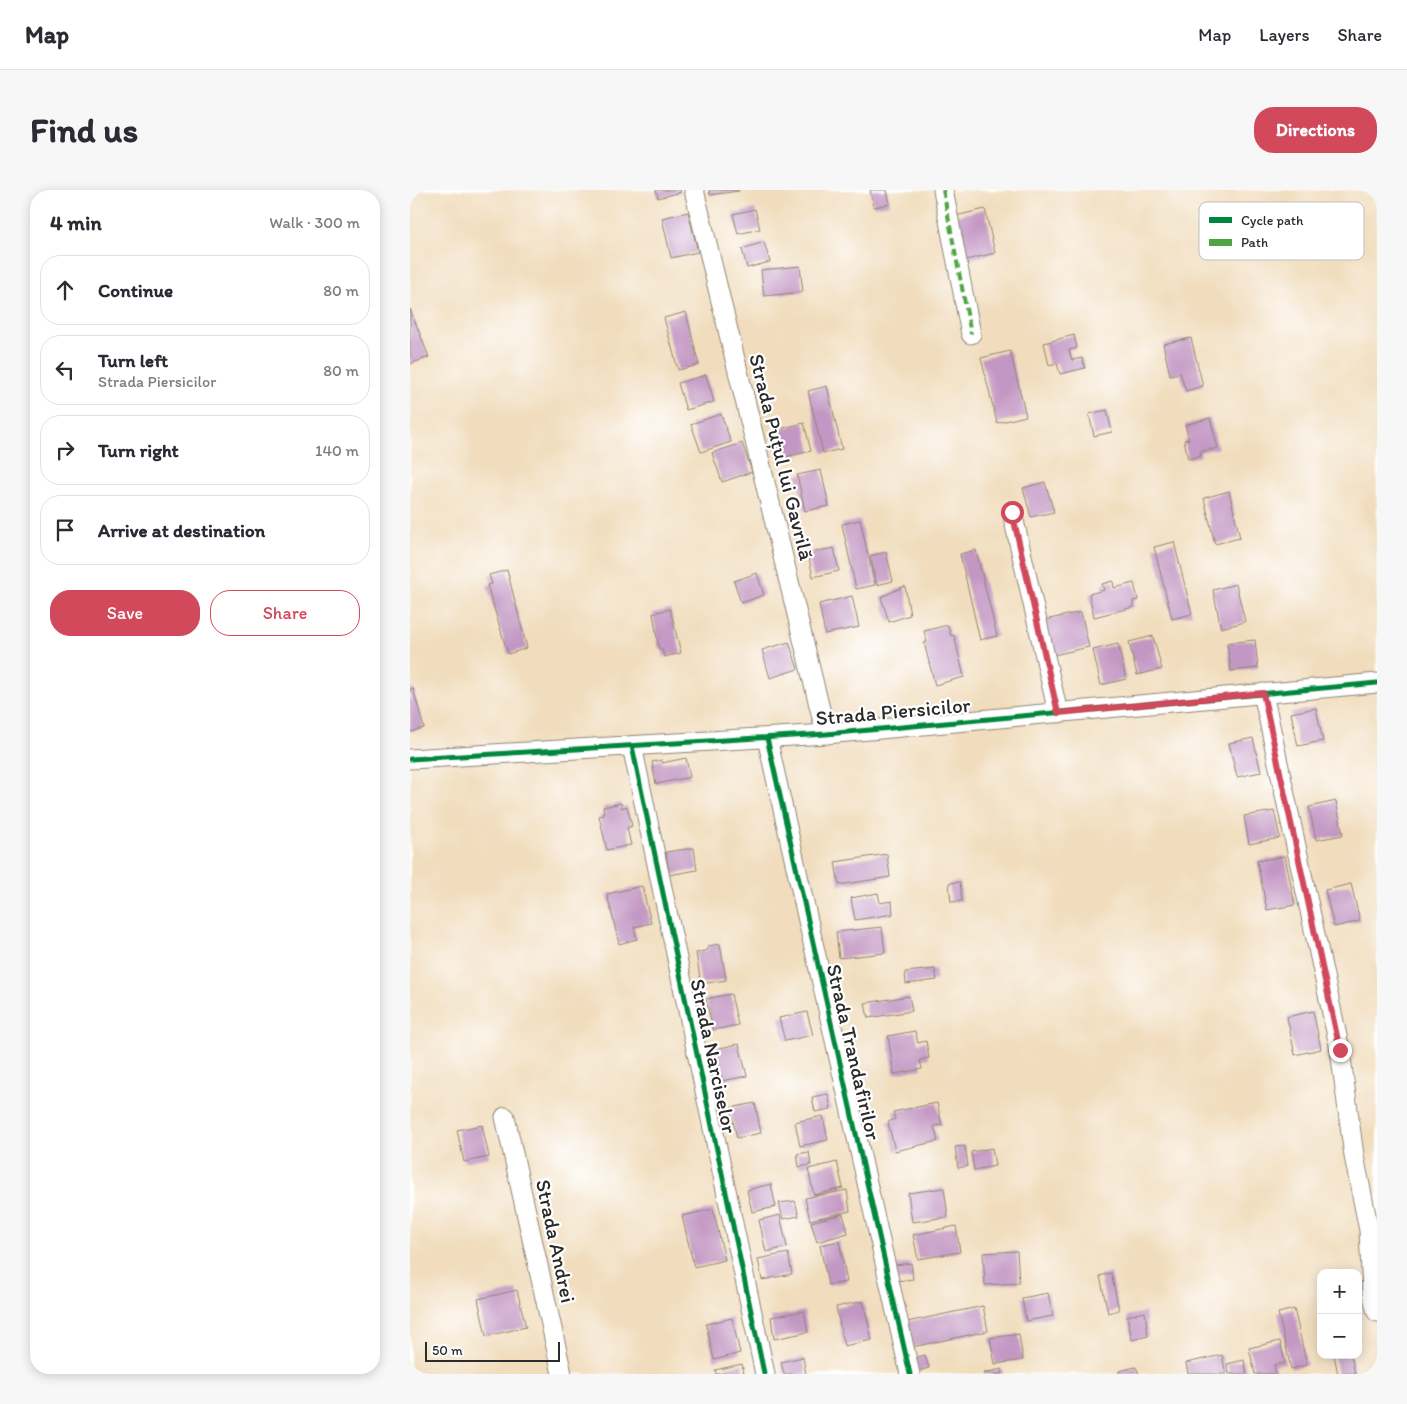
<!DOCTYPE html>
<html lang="en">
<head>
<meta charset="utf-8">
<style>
  :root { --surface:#fff; --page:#f7f7f7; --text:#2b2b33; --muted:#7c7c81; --line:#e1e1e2; --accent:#d1495b }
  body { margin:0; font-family:Itim,sans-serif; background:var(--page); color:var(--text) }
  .controls { position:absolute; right:15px; bottom:15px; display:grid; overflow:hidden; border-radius:10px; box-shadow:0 2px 12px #0003 }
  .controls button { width:45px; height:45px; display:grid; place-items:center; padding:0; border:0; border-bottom:1px solid var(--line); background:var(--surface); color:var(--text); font:25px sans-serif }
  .scale { position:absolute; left:15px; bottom:12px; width:135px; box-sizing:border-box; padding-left:5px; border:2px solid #2b2b2b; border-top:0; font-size:14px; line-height:18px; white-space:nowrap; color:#2b2b2b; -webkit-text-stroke:4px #fff; paint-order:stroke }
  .stop { position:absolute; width:15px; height:15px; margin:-11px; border:4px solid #d1495b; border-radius:50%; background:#fff }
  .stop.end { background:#d1495b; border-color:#fff; box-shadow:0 1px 5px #0008 }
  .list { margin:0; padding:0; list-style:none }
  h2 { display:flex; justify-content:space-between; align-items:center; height:65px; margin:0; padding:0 20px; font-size:21px }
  h2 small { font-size:16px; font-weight:400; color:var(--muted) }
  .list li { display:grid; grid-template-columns:32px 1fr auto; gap:15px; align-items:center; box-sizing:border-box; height:70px; margin:0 10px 10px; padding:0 10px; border:1px solid var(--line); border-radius:20px }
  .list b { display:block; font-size:19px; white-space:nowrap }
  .list p { margin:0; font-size:16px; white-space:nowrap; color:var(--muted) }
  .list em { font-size:16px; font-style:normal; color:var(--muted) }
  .actions { display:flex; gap:10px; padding:15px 20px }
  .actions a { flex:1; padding:11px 0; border:1px solid var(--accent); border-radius:20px; text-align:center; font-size:18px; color:var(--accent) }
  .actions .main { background:var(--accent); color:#fff }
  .icon { flex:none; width:28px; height:28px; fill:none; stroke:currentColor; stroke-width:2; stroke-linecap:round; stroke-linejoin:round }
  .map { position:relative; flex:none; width:967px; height:1184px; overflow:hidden; border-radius:20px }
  header { display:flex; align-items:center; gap:30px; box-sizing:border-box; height:70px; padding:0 25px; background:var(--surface); border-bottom:1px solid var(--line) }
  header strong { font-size:24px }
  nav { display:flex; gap:28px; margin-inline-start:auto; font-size:18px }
  .intro { display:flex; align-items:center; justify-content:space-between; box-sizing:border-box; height:120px; padding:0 30px }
  h1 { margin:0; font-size:35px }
  .button { padding:12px 22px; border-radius:20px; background:var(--accent); color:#fff; font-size:18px; font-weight:700 }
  main { display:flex; gap:30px; padding:0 30px }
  aside { flex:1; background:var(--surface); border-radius:20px; box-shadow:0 2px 12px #0003 }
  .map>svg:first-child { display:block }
</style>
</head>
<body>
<header>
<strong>Map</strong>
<nav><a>Map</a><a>Layers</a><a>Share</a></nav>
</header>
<div class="intro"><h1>Find us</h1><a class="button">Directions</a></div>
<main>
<aside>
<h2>4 min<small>Walk · 300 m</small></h2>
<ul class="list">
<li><svg class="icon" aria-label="ahead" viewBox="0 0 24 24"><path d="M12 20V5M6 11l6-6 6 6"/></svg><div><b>Continue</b></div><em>80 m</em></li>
<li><svg class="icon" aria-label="left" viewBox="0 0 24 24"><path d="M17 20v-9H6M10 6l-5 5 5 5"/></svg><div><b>Turn left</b><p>Strada Piersicilor</p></div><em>80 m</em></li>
<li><svg class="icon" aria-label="right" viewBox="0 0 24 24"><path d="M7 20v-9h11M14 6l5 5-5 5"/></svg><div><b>Turn right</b></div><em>140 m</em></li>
<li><svg class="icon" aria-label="arrive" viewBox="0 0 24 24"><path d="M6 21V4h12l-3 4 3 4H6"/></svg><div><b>Arrive at destination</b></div></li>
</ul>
<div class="actions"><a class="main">Save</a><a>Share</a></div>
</aside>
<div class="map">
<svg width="967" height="1184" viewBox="0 0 967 1184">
  <rect width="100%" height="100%" fill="#fff"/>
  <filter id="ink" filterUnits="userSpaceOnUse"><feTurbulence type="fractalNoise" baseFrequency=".02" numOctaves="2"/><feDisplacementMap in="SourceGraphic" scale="10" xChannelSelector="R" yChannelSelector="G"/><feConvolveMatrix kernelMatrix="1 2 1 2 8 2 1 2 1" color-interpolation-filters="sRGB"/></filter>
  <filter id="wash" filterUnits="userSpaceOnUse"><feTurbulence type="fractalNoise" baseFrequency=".0096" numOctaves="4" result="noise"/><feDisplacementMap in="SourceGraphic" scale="20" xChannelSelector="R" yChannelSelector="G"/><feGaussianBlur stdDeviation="1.12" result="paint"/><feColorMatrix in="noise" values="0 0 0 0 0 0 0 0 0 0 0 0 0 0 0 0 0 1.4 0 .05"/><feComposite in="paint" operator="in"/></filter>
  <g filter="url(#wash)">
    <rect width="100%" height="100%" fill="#f1ddbd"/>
    <g id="blocks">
      <!-- building -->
      <g fill="#c397c3">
        <path d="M246 0H270L271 2 248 8Z"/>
        <path d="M299 0H329V1L300 5Z"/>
        <path d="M460 0H477L480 14 464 17Z"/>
        <path d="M345 19 350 39 328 44 323 24Z"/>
        <path d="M575 19 585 63 552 71 541 27Z"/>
        <path d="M278 22 288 62 261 68 252 28Z"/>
        <path d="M354 52 360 72 337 78 332 59Z"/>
        <path d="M390 76 393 102 354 106 351 80Z"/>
        <path d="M0 119 19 167 0 174Z"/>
        <path d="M276 122 289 175 268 180 254 128Z"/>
        <path d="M664 145 667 158 659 160 662 170 672 168 675 178 650 184 647 173 639 175 634 153Z"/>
        <path d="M781 148 793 196 776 201 770 183 760 185 753 154Z"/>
        <path d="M600 161 616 226 587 233 571 168Z"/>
        <path d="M296 185 304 212 276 220 268 193Z"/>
        <path d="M417 196 432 259 413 263 398 201Z"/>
        <path d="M697 220 702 242 684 246 679 224Z"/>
        <path d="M311 224 321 252 291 262 281 234Z"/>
        <path d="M800 228 808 258 790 262 791 266 778 269 774 250 779 249 775 235Z"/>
        <path d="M394 233 401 261 371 268 365 240Z"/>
        <path d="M332 253 342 282 312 292 302 263Z"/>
        <path d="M411 280 419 316 395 321 387 285Z"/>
        <path d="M635 292 644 322 621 327 613 298Z"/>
        <path d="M819 301 830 348 805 354 794 308Z"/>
        <path d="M450 330 465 395 446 399 432 334Z"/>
        <path d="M764 352 782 424 762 429 744 357Z"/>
        <path d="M424 358 429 381 403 387 398 363Z"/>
        <path d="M566 360 587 446 570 450 550 364Z"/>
        <path d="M476 362 483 391 467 395 460 366Z"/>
        <path d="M97 380 117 458 98 464 77 395 82 394 79 385Z"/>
        <path d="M347 383 354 405 331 413 324 391Z"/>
        <path d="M703 391 704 398 724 393 728 410 723 411 724 417 684 427 679 404 694 400 692 394Z"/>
        <path d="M826 394 835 432 811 438 803 400Z"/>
        <path d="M495 396 500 425 479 432 471 407Z"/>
        <path d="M442 406 449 437 415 444 409 414Z"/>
        <path d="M260 419 271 463 254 467 252 459 249 460 243 423Z"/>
        <path d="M671 422 679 457 644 465 635 430Z"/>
        <path d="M538 435 541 446 544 445 554 487 525 495 514 453 517 452 514 441Z"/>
        <path d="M743 446 752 479 727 485 719 452Z"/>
        <path d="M845 450 848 478 821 481 817 453Z"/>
        <path d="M379 452 388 479 360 488 352 460Z"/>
        <path d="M708 454 716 489 691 495 683 460Z"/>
        <path d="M3 498 14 538 0 542V499Z"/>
        <path d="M906 518 913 551 888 556 881 523Z"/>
        <path d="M843 548 851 582 827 587 819 553Z"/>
        <path d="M276 568 280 587 246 594 242 572 252 570V573Z"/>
        <path d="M926 611 933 645 906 650 899 617Z"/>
        <path d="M211 613 212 618 217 616 222 636 217 638 221 655 197 660 189 626 194 625 193 617Z"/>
        <path d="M864 621 870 648 839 654 834 626Z"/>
        <path d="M284 658 287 680 259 685 256 662Z"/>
        <path d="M477 664 480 687 429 695 425 672Z"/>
        <path d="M875 666 885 715 857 720 847 671Z"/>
        <path d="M550 692 552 711 541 712 539 693Z"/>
        <path d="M941 694 950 731 924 737 915 700Z"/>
        <path d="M232 696 241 733 224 737 227 749 209 754 197 704Z"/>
        <path d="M468 703 470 713 482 711 483 724 445 730 441 708Z"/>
        <path d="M472 737 475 763 429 768 426 742Z"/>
        <path d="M310 754 316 790 291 794 286 763 298 760V756Z"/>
        <path d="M525 779 527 790 496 794 495 782Z"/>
        <path d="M321 804 328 835 303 840 296 809Z"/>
        <path d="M499 806 502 821 458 828 455 813Z"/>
        <path d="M903 821 911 859 885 865 877 827Z"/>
        <path d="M397 822 403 845 375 851 369 828Z"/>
        <path d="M505 841 508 853 516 851 519 868 510 870 512 879 484 884 478 846Z"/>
        <path d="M329 854 337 886 312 891 305 859Z"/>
        <path d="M418 904 421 919 405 922 402 907Z"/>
        <path d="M345 913 351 943 327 948 320 918Z"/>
        <path d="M527 913 532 935 524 936 528 951 485 961 478 932 485 929 483 922Z"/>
        <path d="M413 926 418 950 390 956 385 932Z"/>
        <path d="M72 935 79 967 54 972 47 940Z"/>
        <path d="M555 956 558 976 548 978 545 957Z"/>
        <path d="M582 958 585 976 564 980 561 962Z"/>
        <path d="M399 962 401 975 389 977 387 964Z"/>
        <path d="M427 972 433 998 404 1005 398 979Z"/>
        <path d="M361 994 366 1017 342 1022 337 1000Z"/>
        <path d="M534 998 538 1027 502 1032 498 1003Z"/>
        <path d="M437 1000 440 1021 400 1030 395 1008Z"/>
        <path d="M385 1011 389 1026 373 1029 369 1013Z"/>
        <path d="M303 1019 315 1070 284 1077 272 1026Z"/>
        <path d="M433 1024 438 1043 407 1052 401 1032Z"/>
        <path d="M370 1025 377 1057 356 1062 349 1030Z"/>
        <path d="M546 1036 550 1062 508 1069 503 1045Z"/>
        <path d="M429 1051 437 1092 418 1095 410 1055Z"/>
        <path d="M607 1061 609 1093 575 1095 573 1063Z"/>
        <path d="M378 1063 382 1084 352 1090 348 1069Z"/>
        <path d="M501 1073 503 1089 487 1091 485 1075Z"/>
        <path d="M701 1083 709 1120 698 1123 690 1086Z"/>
        <path d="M107 1100 116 1137 76 1146 68 1109Z"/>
        <path d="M638 1103 643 1126 616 1131 612 1108Z"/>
        <path d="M453 1111 462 1150 434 1156 426 1117Z"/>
        <path d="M573 1116 578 1141 502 1157 497 1132Z"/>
        <path d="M884 1119 897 1175 881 1179 868 1123Z"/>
        <path d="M394 1121 398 1142 364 1149 361 1127Z"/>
        <path d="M735 1122 738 1146 722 1150 717 1126Z"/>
        <path d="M322 1128 330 1163 304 1170 296 1134Z"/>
        <path d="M609 1144 613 1170 585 1174 580 1148Z"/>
        <path d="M870 1151 875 1173 864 1175 866 1184H845L839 1158Z"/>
        <path d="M515 1165 519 1178 508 1181 504 1168Z"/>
        <path d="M812 1165 816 1184H778L776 1173Z"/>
        <path d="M924 1165H941L945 1184H928Z"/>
        <path d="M393 1167 396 1184H374L371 1172Z"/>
        <path d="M834 1170 837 1184H819L817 1174Z"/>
        <path d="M332 1174 334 1184H306L305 1180Z"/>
        <path d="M726 1177 729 1184H709V1181Z"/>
        <path d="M592 1179 593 1184H574V1183Z"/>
      </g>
    </g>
  </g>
  <g filter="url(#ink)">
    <use href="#blocks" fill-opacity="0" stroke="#8e8474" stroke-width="1"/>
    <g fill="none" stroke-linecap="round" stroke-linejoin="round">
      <!-- minor casing -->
      <g stroke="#8e8474" stroke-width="21">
        <g id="minor">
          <path d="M284 0 416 544"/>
          <path d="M533 0 561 144"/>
          <path d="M602 322 648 523"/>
          <path d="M853 503 930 860 944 966 959 1040 962 1103 967 1122"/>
          <path d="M357 548 500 1184"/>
          <path d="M222 556 355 1184"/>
          <path d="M0 569 416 544 967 493"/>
          <path d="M95 927 152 1184"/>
        </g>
      </g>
      <!-- minor -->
      <use href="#minor" stroke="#fff" stroke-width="19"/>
      <!-- quiet -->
      <path stroke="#51a443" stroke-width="4" stroke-dasharray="8 4" stroke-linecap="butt" d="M533 0 561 144"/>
      <!-- cycleway casing -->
      <g stroke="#fff" stroke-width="8">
        <g id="cycleway">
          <path d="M357 548 500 1184"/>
          <path d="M222 556 354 1183"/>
          <path d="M0 569 416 544 967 493"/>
        </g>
      </g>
      <!-- cycleway -->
      <use href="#cycleway" stroke="#00873e" stroke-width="5"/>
    </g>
  </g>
  <g fill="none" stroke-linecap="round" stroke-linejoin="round" filter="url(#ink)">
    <!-- route -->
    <path stroke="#d1495b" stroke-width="6" d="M602 322 648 523 853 503 930 860"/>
  </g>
  <g text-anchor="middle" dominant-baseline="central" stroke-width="4.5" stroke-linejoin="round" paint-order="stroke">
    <!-- street labels -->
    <g font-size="21" fill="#2b2b2b" stroke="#fff">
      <text transform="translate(372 267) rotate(76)">Strada Puțul lui Gavrilă</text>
      <text transform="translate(483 521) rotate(-5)">Strada Piersicilor</text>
      <text transform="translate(444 862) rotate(77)">Strada Trandafirilor</text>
      <text transform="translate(304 866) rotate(78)">Strada Narciselor</text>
      <text transform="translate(146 1051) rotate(78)">Strada Andrei</text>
    </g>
  </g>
  <!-- legend -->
  <rect x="789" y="12" width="165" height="58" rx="8" fill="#fff" stroke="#bfbfbf" stroke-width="1"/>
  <rect x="799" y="27" width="23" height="6" fill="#00873e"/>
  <rect x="799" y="49" width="23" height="7" fill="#51a443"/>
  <g font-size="14" fill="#2b2b2b">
    <text x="831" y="35">Cycle path</text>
    <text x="831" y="57">Path</text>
  </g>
</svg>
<div class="controls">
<button>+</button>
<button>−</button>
</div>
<div class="scale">50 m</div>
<div class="stop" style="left:602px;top:322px"></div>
<div class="stop end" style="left:930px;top:860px"></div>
</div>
</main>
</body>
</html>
